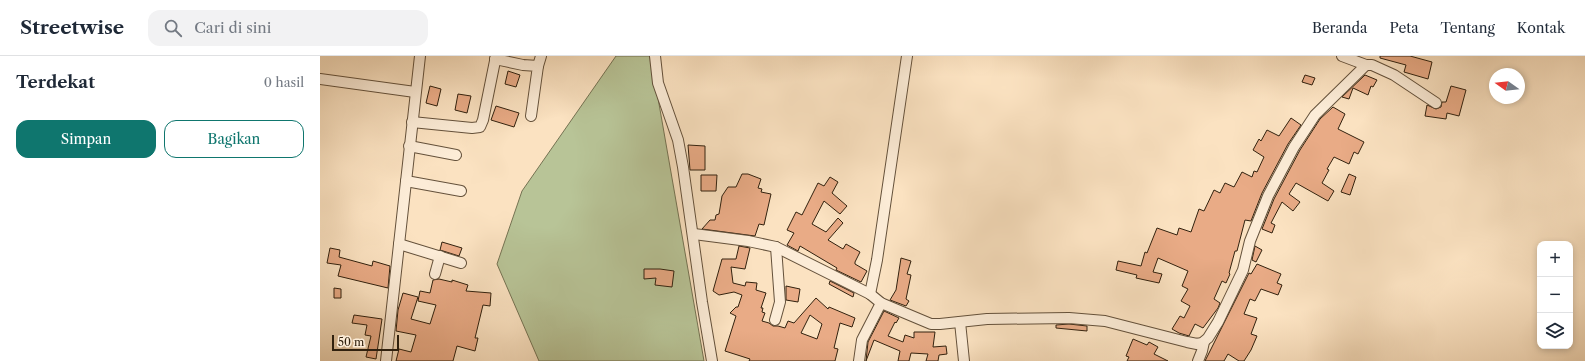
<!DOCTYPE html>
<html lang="id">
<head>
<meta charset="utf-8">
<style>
  :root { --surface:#fff; --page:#f2f2f3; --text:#1f2937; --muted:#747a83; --line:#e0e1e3; --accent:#0f766e }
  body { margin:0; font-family:"Libre Caslon Text",serif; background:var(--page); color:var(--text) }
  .controls { position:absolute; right:12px; bottom:12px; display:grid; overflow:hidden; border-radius:8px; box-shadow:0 2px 6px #0003 }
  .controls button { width:36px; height:36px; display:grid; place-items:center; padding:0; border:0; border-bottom:1px solid var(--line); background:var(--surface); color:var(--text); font:20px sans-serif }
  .compass { position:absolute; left:1169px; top:12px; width:36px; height:36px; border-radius:50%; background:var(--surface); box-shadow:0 2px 6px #0003; rotate:285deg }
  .scale { position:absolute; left:12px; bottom:10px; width:67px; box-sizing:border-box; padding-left:4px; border:2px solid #31210e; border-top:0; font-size:11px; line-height:14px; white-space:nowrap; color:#31210e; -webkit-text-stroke:3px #fcecd7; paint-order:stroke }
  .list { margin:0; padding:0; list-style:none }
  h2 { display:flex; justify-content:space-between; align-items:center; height:52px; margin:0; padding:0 16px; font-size:17px }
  h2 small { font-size:13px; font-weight:400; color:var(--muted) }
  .actions { display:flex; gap:8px; padding:12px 16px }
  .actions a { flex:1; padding:9px 0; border:1px solid var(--accent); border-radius:12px; text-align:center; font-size:14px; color:var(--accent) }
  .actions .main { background:var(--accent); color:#fff }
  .icon { flex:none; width:22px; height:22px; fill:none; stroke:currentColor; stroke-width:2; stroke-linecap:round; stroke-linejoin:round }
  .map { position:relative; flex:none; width:1265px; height:305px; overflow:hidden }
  header { display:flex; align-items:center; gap:24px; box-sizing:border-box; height:56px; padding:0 20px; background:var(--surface); border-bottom:1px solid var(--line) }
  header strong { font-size:19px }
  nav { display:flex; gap:22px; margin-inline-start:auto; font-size:14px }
  .search { width:280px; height:36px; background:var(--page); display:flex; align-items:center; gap:10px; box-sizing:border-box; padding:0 14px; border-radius:12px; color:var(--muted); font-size:15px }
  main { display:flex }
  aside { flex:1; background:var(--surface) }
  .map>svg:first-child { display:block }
</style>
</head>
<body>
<header>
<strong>Streetwise</strong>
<div class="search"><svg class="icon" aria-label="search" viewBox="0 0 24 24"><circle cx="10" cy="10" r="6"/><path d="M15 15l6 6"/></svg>Cari di sini</div>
<nav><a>Beranda</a><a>Peta</a><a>Tentang</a><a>Kontak</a></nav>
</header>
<main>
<aside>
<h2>Terdekat<small>0 hasil</small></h2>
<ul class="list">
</ul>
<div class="actions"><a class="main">Simpan</a><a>Bagikan</a></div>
</aside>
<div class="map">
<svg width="1265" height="305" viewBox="0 0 1265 305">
  <rect width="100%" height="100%" fill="#fbe2c1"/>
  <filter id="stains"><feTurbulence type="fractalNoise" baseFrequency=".005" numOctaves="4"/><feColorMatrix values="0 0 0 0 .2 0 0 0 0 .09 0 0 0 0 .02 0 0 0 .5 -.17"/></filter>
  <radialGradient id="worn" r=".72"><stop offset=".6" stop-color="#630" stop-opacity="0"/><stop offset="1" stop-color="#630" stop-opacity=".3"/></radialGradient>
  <!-- green -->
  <path fill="#b8c497" stroke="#747252" d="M296 0H332L335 25 384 305H219L177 208 202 135Z"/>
  <!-- building -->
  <g fill="#e9ab86" stroke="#31210e" fill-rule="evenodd">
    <path d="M1060 0H1090L1112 6 1108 23 1084 16 1086 9 1060 2Z"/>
    <path d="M188 15 200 19 196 31 185 28Z"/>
    <path d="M985 19 995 22 992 29 982 26Z"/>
    <path d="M1045 19 1057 24 1053 31 1051 30 1048 39 1033 32 1029 43 1022 41Z"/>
    <path d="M110 30 121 33 117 50 106 47Z"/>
    <path d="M1131 30 1146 34 1139 60 1127 57 1126 63 1105 60 1107 49 1116 53 1121 51 1122 46H1126Z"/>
    <path d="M138 38 151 40 147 57 135 54Z"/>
    <path d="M176 50 199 57 194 71 171 64Z"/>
    <path d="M1013 51 1025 58 1018 73 1044 86 1038 98 1034 96 1029 108 1014 101 1007 113 1009 114 1002 127 1014 135 1008 145 976 127 969 138 980 146 973 155 962 146 951 167 955 169 952 177 942 173 954 143 980 94 1000 63Z"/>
    <path d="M971 62 981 69 968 88 942 137 931 165 925 164 917 195H915L909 217 910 218 906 227 902 225 894 243 900 247 898 252 883 272 875 268 869 280 859 277 852 273 860 260 864 262 870 250 861 245 868 233 862 230 868 215 838 202 833 216 842 218 839 227 816 222 817 219 796 214 798 205 821 210 825 196 827 197 837 172 857 179 859 172 871 176 879 153 884 155 894 134 900 137 905 127 914 131 922 116 932 121 934 115 937 116 944 101 933 94 939 83 941 85 947 74 959 80Z"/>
    <path d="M368 89 385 90V114H370Z"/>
    <path d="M422 118H428L441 123 438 132 442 133 441 136 451 138 444 169 439 168 435 180 382 173 390 164H395L396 159 399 158 402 140 408 131H416Z"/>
    <path d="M1029 118 1036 121 1030 139 1021 136Z"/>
    <path d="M381 119H397L396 135H381Z"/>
    <path d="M510 121 518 126 512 137 527 150 520 158 504 145 492 168 506 176 518 162 523 167 508 184 523 193 526 188 540 196 535 206V208L547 215 541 226 516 214 517 212 480 190 478 195 467 189 474 177 467 174 476 156 482 159 498 127 504 130Z"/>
    <path d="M122 186 142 192 139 200 120 194Z"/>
    <path d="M419 190 430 192 425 213 411 211 413 227 425 230 426 226 437 227 436 234 446 237 441 252H443L442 256 445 257 442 265 449 267 453 270H458L465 272 468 265 474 267 496 242 508 253 509 251 535 262 532 271 520 267 514 292 518 293 515 305H429L430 303 405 295 416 260 410 257 416 251H418L422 239 414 236 399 239 393 235 402 203H416ZM490 259 502 268 497 283 481 277Z"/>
    <path d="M935 190 942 194 936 206 932 204Z"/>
    <path d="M10 192 20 194 19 201 52 210 53 205 70 210 68 232 18 220 21 209 7 207Z"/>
    <path d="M581 202 591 205 587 218 591 219 586 243 589 245 586 250 570 244 576 234Z"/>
    <path d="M937 208 961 218 957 227 962 229 958 239 941 233 935 245 930 243 924 258 937 262 931 278 937 280 931 294 924 305H919L908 298 904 305H885L929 217 931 218Z"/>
    <path d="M324 213H340L354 215 352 231 335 229 336 222 324 223Z"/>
    <path d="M119 223 132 226V224L148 229 146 235 171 237 170 250 163 249 155 282H158L155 295 137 290 133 305H76L79 293 91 296 96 279 76 275 78 254 83 237 98 241 91 263 110 268 116 249 98 245 100 235 110 237 113 224Z"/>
    <path d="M510 225 534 237 533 241 509 228Z"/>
    <path d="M466 230 480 233 478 246 466 244Z"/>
    <path d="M14 232 21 233V242H14Z"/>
    <path d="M564 255 579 262 576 267 575 266 568 280 583 286 585 279 594 282V276H615L613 291 626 290 627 298 619 299 618 305H606L608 298 591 297 589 305H578L580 295 554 284 546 305 548 286Z"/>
    <path d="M34 259 62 263 56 303 46 301 51 280 45 279 47 269 32 267Z"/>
    <path d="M749 268 767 270V275L736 272V269Z"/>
    <path d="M813 283 827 289 829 286 838 291 834 298 848 305H807L809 301 806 300Z"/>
  </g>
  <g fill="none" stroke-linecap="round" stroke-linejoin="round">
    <!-- street casing -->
    <g stroke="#64513b" stroke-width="12">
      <g id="street">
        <path d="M335 0 338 27 358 84 363 111 382 246 392 305"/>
        <path d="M1022 0 1046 9H1052L1074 19 1116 47"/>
        <path d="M175 3 203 9 218 10 211 60"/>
        <path d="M218 10 221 0"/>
        <path d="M0 23 95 36"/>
        <path d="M92 66 152 72 160 71 163 64 176 0"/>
        <path d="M89 90 136 99"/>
        <path d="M86 125 141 135"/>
        <path d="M374 178 428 185 456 191 550 238 561 247 611 268H620L667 263 749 262 785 265 867 286 877 288 882 287 888 282 898 266 923 214 930 185 948 140 974 91 995 59 1046 9"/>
        <path d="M79 188 141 207"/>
        <path d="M115 218 120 200"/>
        <path d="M550 238 557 204 587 0"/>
        <path d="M455 264 460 246 456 191"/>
        <path d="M640 266 644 305"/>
        <path d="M66 305 100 0"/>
        <path d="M539 305 542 284 561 247"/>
        <path d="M878 305 882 295 884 286"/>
      </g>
    </g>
    <!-- street -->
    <use href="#street" stroke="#fcecd7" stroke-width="10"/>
  </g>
  <rect width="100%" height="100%" filter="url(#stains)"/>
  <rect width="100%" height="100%" fill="url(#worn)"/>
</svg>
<div class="controls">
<button>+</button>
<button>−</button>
<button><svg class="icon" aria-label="layers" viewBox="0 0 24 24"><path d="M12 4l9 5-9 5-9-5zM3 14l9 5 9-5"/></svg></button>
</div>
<svg class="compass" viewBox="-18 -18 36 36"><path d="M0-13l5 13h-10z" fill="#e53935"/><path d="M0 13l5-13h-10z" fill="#747a83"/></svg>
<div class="scale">50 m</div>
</div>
</main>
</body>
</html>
